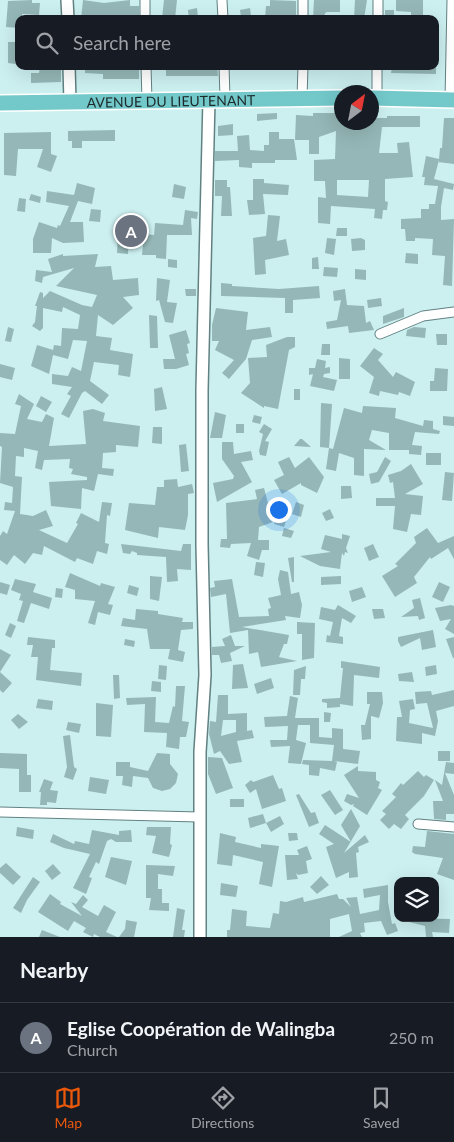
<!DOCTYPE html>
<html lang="en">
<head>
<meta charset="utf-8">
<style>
  :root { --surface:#171b24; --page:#242831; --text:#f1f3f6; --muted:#9ea1a6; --line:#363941; --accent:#ea580c }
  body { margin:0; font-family:Lato,sans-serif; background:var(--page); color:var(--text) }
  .controls { position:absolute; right:15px; bottom:15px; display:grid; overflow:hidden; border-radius:10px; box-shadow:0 5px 20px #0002 }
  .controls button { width:45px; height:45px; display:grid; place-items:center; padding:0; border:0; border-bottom:1px solid var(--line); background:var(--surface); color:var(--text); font:25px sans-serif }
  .compass { position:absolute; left:334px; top:85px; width:45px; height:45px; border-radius:50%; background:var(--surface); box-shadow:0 5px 20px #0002; rotate:32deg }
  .you { position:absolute; left:278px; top:509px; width:18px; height:18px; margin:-12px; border:4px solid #fff; border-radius:50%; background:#1a73e8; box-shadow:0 0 0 8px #1a73e833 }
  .badge { display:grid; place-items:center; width:32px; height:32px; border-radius:50%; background:var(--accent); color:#fff; font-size:16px; font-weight:700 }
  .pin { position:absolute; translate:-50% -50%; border:2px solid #fff; box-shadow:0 1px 5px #0006 }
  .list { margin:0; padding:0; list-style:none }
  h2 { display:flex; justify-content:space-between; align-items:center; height:65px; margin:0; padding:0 20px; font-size:21px }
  h2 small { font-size:16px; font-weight:400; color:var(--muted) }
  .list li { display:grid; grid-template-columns:32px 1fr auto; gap:15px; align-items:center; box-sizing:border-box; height:70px; padding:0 20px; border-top:1px solid var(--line) }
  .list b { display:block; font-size:19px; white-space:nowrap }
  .list p { margin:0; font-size:16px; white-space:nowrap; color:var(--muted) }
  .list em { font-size:16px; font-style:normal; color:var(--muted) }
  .icon { flex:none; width:28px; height:28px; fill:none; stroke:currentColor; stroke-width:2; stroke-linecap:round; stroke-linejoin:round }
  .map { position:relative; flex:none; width:454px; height:937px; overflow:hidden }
  .search { position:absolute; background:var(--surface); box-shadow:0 5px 20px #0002; left:15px; right:15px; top:15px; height:55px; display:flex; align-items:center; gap:12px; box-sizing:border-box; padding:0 18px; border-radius:10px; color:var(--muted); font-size:19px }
  .sheet { height:135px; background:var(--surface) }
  nav { display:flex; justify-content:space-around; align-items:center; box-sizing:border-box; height:70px; border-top:1px solid var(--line); background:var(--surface); font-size:14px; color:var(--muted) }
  nav a { display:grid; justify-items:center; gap:2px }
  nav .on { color:var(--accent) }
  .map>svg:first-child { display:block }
</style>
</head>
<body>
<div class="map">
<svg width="454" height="937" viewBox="0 0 454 937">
  <rect width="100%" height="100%" fill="#cceff0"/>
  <!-- building -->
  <g fill="#95b7b7" fill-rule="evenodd">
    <path d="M32 0V3H40L39 15 22 14V19H19V28L6 27 8 1Z"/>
    <path d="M83 0 104 3 130 0V6H139V19H81Z"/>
    <path d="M164 0H177L175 19 162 18Z"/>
    <path d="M270 0 296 1V19L265 18 266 6H270Z"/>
    <path d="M314 0H340V12H327L325 13 324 19H313Z"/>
    <path d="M355 0H367L364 19H354Z"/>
    <path d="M396 0H423V19H411V12L396 11Z"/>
    <path d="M197 8 198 18 189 19 188 10Z"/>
    <path d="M250 8 251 16 241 17 240 10Z"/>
    <rect x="385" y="10" width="9" height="9"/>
    <path d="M8 42H19V50H15V64L8 63Z"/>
    <path d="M40 66H61V82L31 83V73H39Z"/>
    <path d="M85 66H139V79H103V74L85 73Z"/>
    <path d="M166 66H217L218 76H166Z"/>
    <path d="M392 66H436V74L391 73Z"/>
    <path d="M277 113V119L257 121V114Z"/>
    <path d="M313 113H341V122H372V118H387V116H420V127H382L379 153H398L397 143 409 142 413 177 385 179V201L388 202 387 210H383L382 219 374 218 375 209 331 206 330 224 318 223V197L326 198 325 181H314V160L335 159 336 131 319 137V154H309V140H295L296 115 313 116ZM337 180H369L368 197 337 195Z"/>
    <path d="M444 118H454V164L438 162 439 160 434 179 454 184 453 190 444 188 441 207V220L454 219 452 286 443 285 445 256 432 255 433 239 415 238V241H406L405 229H401V219L421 218V209H429V204H435L438 186 424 185 425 177H422L426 156 439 159 440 148H442Z"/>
    <path d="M233 124V135L218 136V126Z"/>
    <path d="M115 130V141H82V148H72V141H68V131Z"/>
    <path d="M51 132V154L57 156 51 172 37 167 43 149H18L16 176 4 175V133Z"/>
    <path d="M269 132H279V139H294L297 160H275V163H252V168L239 167V160L215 161V151H238L237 136 249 135 250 150 264 151V145H269Z"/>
    <path d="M253 179H264V183L289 185 288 195 263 194 265 214 249 215 247 200H253Z"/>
    <path d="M215 180H227V187H230L232 216H221L222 196H215Z"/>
    <path d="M77 183 95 188 92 204 78 201 70 222H83L84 242 63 243 52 238 51 253H33V239L39 222 57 228 58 225 60 226 69 206 46 202 47 191 74 195Z"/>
    <path d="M174 184 186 187 184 199 172 197Z"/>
    <path d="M31 194 41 197 40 203 29 200Z"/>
    <path d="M19 198 26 199 25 212 17 211Z"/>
    <path d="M91 209 101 210 100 222 89 221Z"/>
    <path d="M185 210 198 212 197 219 191 218 192 235H167L166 259 156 258V255H142L144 234 154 235 155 223 183 225Z"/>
    <path d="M268 215 280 216 277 241 286 239 289 255 265 260 266 274 255 275 253 238 266 236Z"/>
    <path d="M118 228H137V235H129L128 254 117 253Z"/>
    <path d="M337 228H347V236H336Z"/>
    <path d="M327 238 336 239 334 255 325 253Z"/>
    <path d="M361 238 365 240V250L352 251 351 239Z"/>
    <path d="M406 253 418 254V264L405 263Z"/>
    <path d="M63 254V256L98 254 95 267 111 266 113 280 138 278 139 295 123 297 133 308 113 325 98 315 96 336 112 338 110 350 133 354 130 377 118 375 119 365 94 362 90 381 109 395 102 404 85 391 82 393 69 418 61 414 71 396 67 394 72 387 52 384V374L68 376 72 367 81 371 87 341 73 340 68 359 53 355 49 374 31 366 37 345 53 350 54 345 61 346 62 328 78 329 80 315 63 307 62 312 43 308V328L40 331 32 326 35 322 37 306H35L40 292 43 293V298L50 291 82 305 92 307 97 295 56 286 74 268 43 277 42 283 35 281 36 270 52 272 48 259Z"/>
    <path d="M318 257 319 269H312V258Z"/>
    <path d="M168 259 177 260V268L168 267Z"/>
    <path d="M324 267 338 268 337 277 323 276Z"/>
    <path d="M355 269 366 270V280L355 279Z"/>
    <path d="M157 278 170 280 167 302 177 303 173 323 165 322 159 300 156 301Z"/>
    <path d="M221 283 232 284V286L279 289 319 286 320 298 293 300V313H285V298L221 296Z"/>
    <path d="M185 289H196V296H186Z"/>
    <path d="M345 289 347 305 364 306 366 323 370 321 374 330 349 333 348 326 327 329 326 322 337 320 341 300 334 301 333 291Z"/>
    <path d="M381 298 382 306 368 308 367 300Z"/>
    <path d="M216 308 248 312 246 330 270 327 272 337 252 340 246 359 229 379 222 373 234 360 215 350 219 341H212V325Z"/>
    <path d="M404 308V317L383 324V316Z"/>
    <path d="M149 315 157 316 158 348H150Z"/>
    <path d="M8 327 14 329 11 342 5 341Z"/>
    <path d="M414 327 426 328 425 338 406 336 407 330Z"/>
    <path d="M186 330 190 343 187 344 189 353 186 354 189 365 176 369H164L163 359H175L169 335Z"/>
    <path d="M436 334H447V345H437Z"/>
    <path d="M287 337H295V347L289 350 278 409 264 406V408L241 393 250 383 248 358 267 357 266 345Z"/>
    <path d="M322 344H330V355H321Z"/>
    <path d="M374 348 383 354 378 360 393 377 396 372 415 382 410 396 399 392 398 395 380 391 379 396 369 393 374 377 360 366Z"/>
    <path d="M339 358 350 359V379H339Z"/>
    <path d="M317 359 326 361 325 368 330 367V373L324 374 323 377 337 380 334 391 310 386 313 374 309 375V368H315Z"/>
    <path d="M0 364 15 368 12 380 0 377Z"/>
    <path d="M435 368 448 369 447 391H430V381H434Z"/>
    <path d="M162 387 167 409 155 411 154 389Z"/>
    <rect x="294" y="389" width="6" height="11"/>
    <path d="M19 394 34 404 27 419 42 422 46 414 54 418 49 446 86 444 83 411 93 409 105 413 103 421 140 426 138 447 116 445V452L103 453 102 468 114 469 113 476 98 474 94 491 82 488 81 509 51 506 49 482 87 480V477L71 474 73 469 69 468 70 459 44 460 42 470 35 468 38 451 24 448V457L16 456 15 476 22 477 20 514 33 516 46 510 53 526 39 530 67 543 78 524 76 523 81 513 99 522 102 502 112 503 110 516 107 515 105 543 109 544 107 554 97 551 93 564 77 558 75 562 44 546 42 555 33 553 25 564 14 555 7 565 0 560V536L3 531 7 534 15 511 4 510 5 502 12 503 13 487 0 483 2 447 0 446V433L15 434 21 406 15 404Z"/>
    <path d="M41 396 52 402 46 412 36 406Z"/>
    <path d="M321 403 332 404 329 448 320 447Z"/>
    <path d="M363 406 396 408 395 418 423 426 424 420 433 421V429L440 431 439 434 415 432 412 445 422 446 421 455 409 454V450H389V433L372 430 369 440 386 450 364 449V476L354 475V458L339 453 336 471 326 469 329 448 333 449 344 408 362 413Z"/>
    <path d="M215 412 226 415 222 438H210Z"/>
    <path d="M254 415 262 417 260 424 252 422Z"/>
    <path d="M443 416 454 417V426L443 425Z"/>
    <rect x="236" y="424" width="8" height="9"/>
    <path d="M264 424 272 429 265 441 269 442 266 456 260 455 259 451 263 434 259 432Z"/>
    <path d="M153 427H162V444L152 443Z"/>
    <path d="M300 439H302L311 447 294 446Z"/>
    <path d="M222 442H233L234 454 251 451 253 460 241 462 252 482 217 502 213 483 233 479 234 476 222 459Z"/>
    <path d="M186 444 189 471 181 472 179 445Z"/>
    <rect x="426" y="453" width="15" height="12"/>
    <path d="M289 457 295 468 309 457 324 477 317 493 301 485V483L282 494 274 480 284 475 278 462Z"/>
    <path d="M385 457 391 461 379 482 371 484 369 474 377 472Z"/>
    <path d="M411 464 423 484 405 494 423 496 421 515 411 514 407 532 393 529 395 506H376V498H395L393 482 390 483 388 475 401 471Z"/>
    <path d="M445 472 454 473 452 501 442 500Z"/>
    <path d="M177 479 178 487 192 484 194 493 188 494V515L185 530 159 527 158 538 125 530 129 503 155 505 157 487H164V480Z"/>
    <path d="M341 486H351L352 498 341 499Z"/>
    <path d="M264 488 273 522 259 527 258 540H269V550H262L259 560 247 556 251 543 231 544 230 548 220 547 221 539H227L226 503 257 499 255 490Z"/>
    <path d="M296 502 304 505 301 517 292 514Z"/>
    <path d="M279 509 289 512 284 527 274 524Z"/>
    <path d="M330 509 334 518 326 521 322 513Z"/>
    <path d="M284 528 294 531 291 538 282 536Z"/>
    <path d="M427 528 438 543 454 536V559L448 548 431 559 430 557 414 577 417 583 395 597 382 576 398 566 395 564 416 543 414 537Z"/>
    <path d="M342 534 350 536 346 548 348 553 345 552 344 556 342 553 340 569 320 566 300 556 331 552 321 549 325 535 342 539Z"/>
    <path d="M121 544 181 551 183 544H191V570L177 569 178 581 167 582 166 557 137 555V553L132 551 130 554 123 553Z"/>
    <path d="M373 544 379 557 369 561 364 548Z"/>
    <path d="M294 557V582H292L288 558Z"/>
    <path d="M256 562 265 563 263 577 254 575Z"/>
    <path d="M280 570 288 572 291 594 299 592 302 605 300 618 285 616 286 620 242 627 289 635 287 644H284L279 657 297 661 261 667 258 652 249 654 248 630 230 633 226 594 211 597 210 588 215 587 214 581 232 579 239 617 269 616 268 609 271 608 268 598 281 595 278 579Z"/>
    <path d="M70 573 100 586 101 583 115 587 108 604 113 605 110 615 98 612 95 625 88 623 95 601 75 599V590L65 587Z"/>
    <path d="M150 576 162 577 159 601 150 599Z"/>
    <path d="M341 576V584L321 585V577Z"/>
    <path d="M15 579 36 584 33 592 52 598 49 609 31 603 24 623 17 621 23 601 19 600 21 594 11 590Z"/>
    <path d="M0 582 10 585 7 595 0 593Z"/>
    <path d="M439 582 450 587 443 602 432 597Z"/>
    <path d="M129 585 139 588 137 596 127 593Z"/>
    <path d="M362 587 366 597 352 602 349 591Z"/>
    <path d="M56 588 63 589 62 598 55 597Z"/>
    <path d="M420 598 425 618 419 620 418 616 401 617 414 608 412 600Z"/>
    <path d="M338 605 356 616 351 623 342 618 339 636 343 637V644L326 642 327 635 330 636 333 622 319 619 321 607 335 610Z"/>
    <path d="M451 605 454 606V634L445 629 451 619 440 621 435 608Z"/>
    <path d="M136 609 158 611V614L183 618 182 622H193V629L181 630 178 650 185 652 183 662 168 659 170 649H150L147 629 121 626 123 618 135 620Z"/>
    <path d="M372 609H383L385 618 374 619Z"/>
    <path d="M297 622 315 623 314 658 302 660V634H297Z"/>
    <path d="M10 623 16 626 11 638 5 635Z"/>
    <path d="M433 630 436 647 422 650 420 638 401 647 398 641V637Z"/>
    <path d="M231 635 235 646H245L230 653 232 661 221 663 219 655H212V647L225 646 222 639Z"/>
    <path d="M28 637 55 640V648H52L50 670 82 673 81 686 36 680 38 657H31L33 645H27Z"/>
    <path d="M454 637V658H453L446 639Z"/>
    <path d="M125 639 135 641 134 647 124 645Z"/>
    <path d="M0 649 11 655 0 672 12 683 3 693 0 690Z"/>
    <path d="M341 661 380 667 379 678 354 675 353 706 340 704V707L327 708V703L322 702V699L340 698 343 668H341Z"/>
    <path d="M243 664 248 688 232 689 233 665Z"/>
    <path d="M159 665 167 666 166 680 158 679Z"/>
    <path d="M436 665 437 674 426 676 425 667Z"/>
    <path d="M306 666 305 679H301L300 695H293L294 670Z"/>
    <path d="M412 672 414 682 399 681 398 674Z"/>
    <path d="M113 675H119L120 698 114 699Z"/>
    <path d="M271 678 274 688 257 694 254 684Z"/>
    <path d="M152 681 161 682V692L151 691Z"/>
    <path d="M176 686H185L182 721 189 722 186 737H180L179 749 166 747 167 733 144 732 145 704 127 705 126 698 156 697 155 722 169 723 173 706 175 707Z"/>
    <path d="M454 690V706L436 711 438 721 435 736 422 733V744L396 741 397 717H402L399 701 413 699 415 709 410 710 409 723 433 728 427 703 416 704 415 692 431 691 432 695Z"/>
    <path d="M367 692H382L383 703 379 718 371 716V739L362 740 361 725H365L370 704H367Z"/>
    <path d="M218 695H228V714L247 713V731L252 730 254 738 237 741 242 762 229 764 220 751 214 754 209 734 210 721 216 722ZM223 720H236V732L221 736Z"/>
    <path d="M290 696 298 698 295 718H319V737L332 738V728L343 729V749L360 751 358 764 334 761 337 762 335 771 320 768 319 776 309 775V765L302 764 303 760 332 761 334 745 310 743V725H298L296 740 306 743 301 764 288 763 290 746 271 747 270 740H287L288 726 265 727 264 717 287 716Z"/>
    <path d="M38 699 53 701 52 710 36 708Z"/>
    <path d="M96 703 113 705 111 737 96 736Z"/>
    <path d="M324 712 331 713 330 722H324Z"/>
    <path d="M18 714 28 722 19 729 11 720Z"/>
    <path d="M68 722 81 724 79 733 66 730Z"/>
    <path d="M70 735 74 767 77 769 73 780 64 777 67 767 63 736Z"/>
    <rect x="438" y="751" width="12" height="10"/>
    <path d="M0 753 27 754V775H31V792H19V769L0 768Z"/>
    <path d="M157 753 170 754V764L178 774 176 783 170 789 162 791 153 788 148 778 133 776 132 787 122 785 123 776H116V762H130V767L148 771Z"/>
    <path d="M208 757 222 758 233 788 216 794 208 774Z"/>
    <path d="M446 762 454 763V774L445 773 454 795V814H446V820L434 819 433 801H443L435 780 442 785Z"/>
    <path d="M358 766V771L376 772V780L380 782 378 788 382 790 367 815 353 806 354 804 351 805 344 801 347 794 359 798 344 775Z"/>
    <path d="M418 771 424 777 426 775 434 780 424 796 405 815 409 819 401 829 394 824 389 829 380 820 386 814 382 811 396 797 392 794 401 783 403 785Z"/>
    <path d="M273 775 279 789 282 788 286 801 262 809 256 789 250 793 245 785 251 780 253 782Z"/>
    <path d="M90 777 109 780 106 794 88 791Z"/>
    <path d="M44 779 53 782 50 790 58 791 56 803 47 802V805H40L41 792H39Z"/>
    <path d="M330 790 343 810 335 815 321 795Z"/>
    <path d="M299 794 311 813 315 812 319 823 309 827 296 795Z"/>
    <rect x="230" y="799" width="14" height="8"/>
    <path d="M351 809 360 826 344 853 365 835 369 842 358 847 359 852 356 853 358 877 349 878V872L336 878 326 847 334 844 319 834 325 825 351 842 341 825Z"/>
    <path d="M263 814 266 823 250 828 248 818Z"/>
    <path d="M280 816 284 824 271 832 266 823Z"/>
    <path d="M17 827 34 830 33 839 16 836Z"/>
    <path d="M147 827H171L170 844 172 845 169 857 152 853 156 836 146 835Z"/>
    <path d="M92 830 119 835V831L131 830 132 842H116L111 839 107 841 99 864 96 862 89 877 92 878 86 894 73 888 90 854 64 848 50 842 53 834 74 844 75 841 89 844Z"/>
    <path d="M427 831 454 834V880L437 874 443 858 415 854 412 852 413 846 425 847Z"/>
    <path d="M220 833 236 837 235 842 261 848V844L279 846 272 887 259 884 263 862 233 855 232 866 217 864Z"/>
    <path d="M288 833H297L298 840 289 841Z"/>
    <path d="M307 846 312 859 306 861 308 873 298 875 296 873 298 879 287 880 285 855H299L297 850Z"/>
    <path d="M111 857 132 861 126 885 105 877Z"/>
    <path d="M6 863 21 877 13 885 0 873V868Z"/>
    <path d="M53 864 61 873 52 880 45 871Z"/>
    <path d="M146 865 175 866 173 876 158 874V889H162V903H169V911L149 910 151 898H146Z"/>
    <path d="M321 876 329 885 317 894 310 887Z"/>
    <path d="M33 877 40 882 27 900 21 913 13 908Z"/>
    <path d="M221 883 238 886 236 897 220 895Z"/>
    <path d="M388 885V902L392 924 395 923 398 931 387 935 381 921 364 923 365 932 360 933 362 937H339L352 931 349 914 330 919V937H227V930H230L232 909 247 911 246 926 270 928 273 913 279 914 280 901 286 902 303 897 304 902 337 894 339 899H343L351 907 346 898 357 897 360 914 379 910 380 895 364 898 363 889Z"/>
    <path d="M50 894 61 902 60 904 82 916 71 902 76 904 83 895 88 900 82 907 98 916 104 905 116 912 106 932 117 937H100L94 934 93 937 83 932 86 928 74 921 68 931 38 912Z"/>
    <path d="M177 908 185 910 182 930H185L184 937H173Z"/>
    <path d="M405 918 450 919 449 933 432 932 433 937H426L425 926 405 921Z"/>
    <path d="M126 920 137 922 134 937H119L125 929Z"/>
    <path d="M42 930 60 937H39Z"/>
  </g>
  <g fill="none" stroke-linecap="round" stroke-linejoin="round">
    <!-- minor casing -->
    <g stroke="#618182" stroke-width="11">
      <g id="minor">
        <path d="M145 0V19"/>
        <path d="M222 0 223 19"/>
        <path d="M303 19V0"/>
        <path d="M378 19V0"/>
        <path d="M146 66 147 101"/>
        <path d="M224 66 225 98"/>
        <path d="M302 98 303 66"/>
        <path d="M377 98V66"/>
        <path d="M450 100 452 0"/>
        <path d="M380 334 423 316 454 312"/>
        <path d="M0 812 199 817"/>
        <path d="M418 824 454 827"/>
      </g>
    </g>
    <!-- tertiary casing -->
    <g stroke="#618182" stroke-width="14">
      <g id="tertiary">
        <path d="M67 0 68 19"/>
        <path d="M69 66 70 102"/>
        <path d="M200 937V752L205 675 202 545V390L209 99"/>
      </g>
    </g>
    <!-- primary casing -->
    <g stroke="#fff" stroke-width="18">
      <g id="primary">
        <path d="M372 98 454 100"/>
        <path id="s1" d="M0 103 342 98"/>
      </g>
    </g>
    <!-- minor -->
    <use href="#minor" stroke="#fff" stroke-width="9"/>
    <!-- tertiary -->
    <use href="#tertiary" stroke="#fff" stroke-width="11"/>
    <!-- primary -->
    <use href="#primary" stroke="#73c8ca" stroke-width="15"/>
  </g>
  <g text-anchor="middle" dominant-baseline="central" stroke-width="4" stroke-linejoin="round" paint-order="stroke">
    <!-- street labels -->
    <g font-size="14" fill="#1d2a2b" stroke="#cceff0">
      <text stroke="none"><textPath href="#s1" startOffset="171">AVENUE DU LIEUTENANT</textPath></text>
    </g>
  </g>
</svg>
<div class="controls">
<button><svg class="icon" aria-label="layers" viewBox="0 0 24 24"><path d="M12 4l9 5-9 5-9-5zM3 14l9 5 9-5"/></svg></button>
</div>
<svg class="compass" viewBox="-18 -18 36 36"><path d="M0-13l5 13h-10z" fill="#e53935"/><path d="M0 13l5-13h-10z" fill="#9ea1a6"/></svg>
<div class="you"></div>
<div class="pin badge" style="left:131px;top:231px;background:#6b7280">A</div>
<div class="search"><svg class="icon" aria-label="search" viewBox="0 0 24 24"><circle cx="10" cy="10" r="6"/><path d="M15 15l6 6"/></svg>Search here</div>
</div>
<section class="sheet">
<h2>Nearby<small></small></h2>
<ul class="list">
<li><span class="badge" style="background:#6b7280">A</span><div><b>Eglise Coopération de Walingba</b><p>Church</p></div><em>250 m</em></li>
</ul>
</section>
<nav>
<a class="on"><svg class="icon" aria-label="map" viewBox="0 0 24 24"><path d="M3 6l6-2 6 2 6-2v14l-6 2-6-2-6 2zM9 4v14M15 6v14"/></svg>Map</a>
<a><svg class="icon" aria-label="directions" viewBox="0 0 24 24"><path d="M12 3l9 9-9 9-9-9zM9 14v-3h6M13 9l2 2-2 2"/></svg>Directions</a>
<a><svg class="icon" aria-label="saved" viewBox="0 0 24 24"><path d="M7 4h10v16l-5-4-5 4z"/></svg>Saved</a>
</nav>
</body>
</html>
